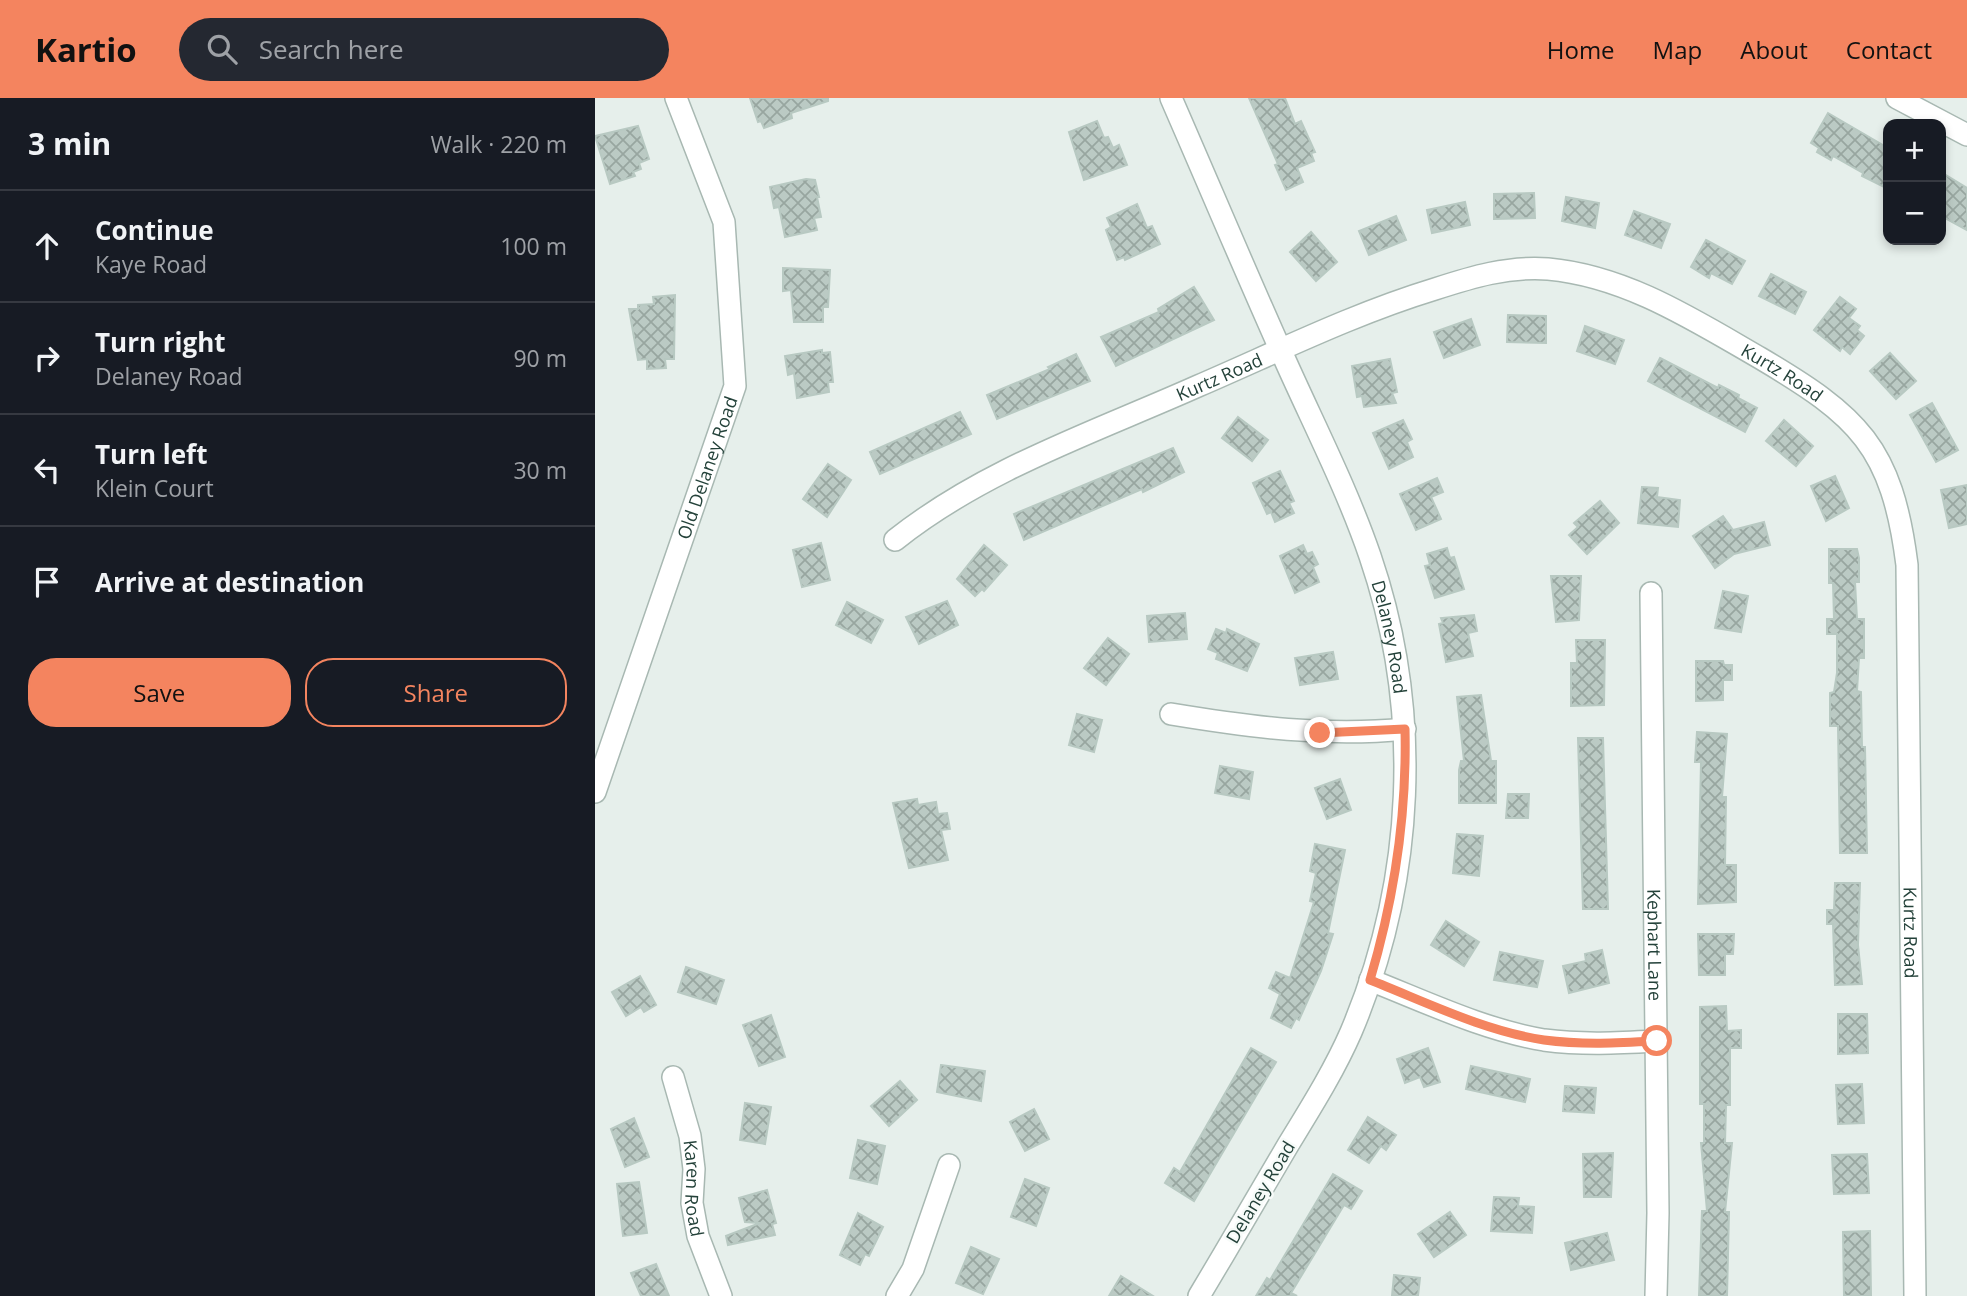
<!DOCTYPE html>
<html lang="en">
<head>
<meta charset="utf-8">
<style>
  :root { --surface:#171b24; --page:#242831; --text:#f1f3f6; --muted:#9ea1a6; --line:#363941; --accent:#f4845f }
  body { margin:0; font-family:"Open Sans",sans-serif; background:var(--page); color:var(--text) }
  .controls { position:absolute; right:21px; top:21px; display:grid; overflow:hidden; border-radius:14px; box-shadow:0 4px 10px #0003 }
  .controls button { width:63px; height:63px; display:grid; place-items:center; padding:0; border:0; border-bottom:2px solid var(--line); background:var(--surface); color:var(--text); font:35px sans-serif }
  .stop { position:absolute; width:21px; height:21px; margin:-16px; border:5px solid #f4845f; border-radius:50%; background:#fff }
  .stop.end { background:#f4845f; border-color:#fff; box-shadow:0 2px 7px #0008 }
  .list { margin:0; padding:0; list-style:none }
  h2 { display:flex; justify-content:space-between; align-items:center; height:91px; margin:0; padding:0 28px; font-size:30px }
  h2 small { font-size:23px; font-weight:400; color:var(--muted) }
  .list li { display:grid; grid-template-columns:46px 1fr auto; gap:21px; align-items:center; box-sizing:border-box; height:112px; padding:0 28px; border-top:2px solid var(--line) }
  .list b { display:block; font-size:26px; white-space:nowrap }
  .list p { margin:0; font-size:23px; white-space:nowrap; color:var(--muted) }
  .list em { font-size:23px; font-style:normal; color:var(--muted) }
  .actions { display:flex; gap:14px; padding:21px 28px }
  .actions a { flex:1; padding:16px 0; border:2px solid var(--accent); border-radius:28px; text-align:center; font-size:24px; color:var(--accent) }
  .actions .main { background:var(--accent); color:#111 }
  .icon { flex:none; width:38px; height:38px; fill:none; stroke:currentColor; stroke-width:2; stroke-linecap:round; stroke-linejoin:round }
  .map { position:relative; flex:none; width:1372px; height:1198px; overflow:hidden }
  header { display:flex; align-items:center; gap:42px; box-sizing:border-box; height:98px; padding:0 35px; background:var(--accent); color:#111 }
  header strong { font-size:33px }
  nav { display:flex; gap:38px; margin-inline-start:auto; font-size:24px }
  .search { width:490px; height:63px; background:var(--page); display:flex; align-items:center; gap:18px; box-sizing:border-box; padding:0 24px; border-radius:38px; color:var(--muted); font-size:26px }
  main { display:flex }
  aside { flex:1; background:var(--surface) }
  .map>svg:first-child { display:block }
</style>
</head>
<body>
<header>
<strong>Kartio</strong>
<div class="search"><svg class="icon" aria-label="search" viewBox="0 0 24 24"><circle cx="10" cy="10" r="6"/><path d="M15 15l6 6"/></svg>Search here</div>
<nav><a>Home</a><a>Map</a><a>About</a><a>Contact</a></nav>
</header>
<main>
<aside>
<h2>3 min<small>Walk · 220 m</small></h2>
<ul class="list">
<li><svg class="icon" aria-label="ahead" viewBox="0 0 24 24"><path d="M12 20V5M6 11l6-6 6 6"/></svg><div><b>Continue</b><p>Kaye Road</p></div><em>100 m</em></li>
<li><svg class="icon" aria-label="right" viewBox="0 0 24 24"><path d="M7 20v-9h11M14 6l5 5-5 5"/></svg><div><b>Turn right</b><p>Delaney Road</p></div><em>90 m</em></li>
<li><svg class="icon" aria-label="left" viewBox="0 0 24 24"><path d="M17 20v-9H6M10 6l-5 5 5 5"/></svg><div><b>Turn left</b><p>Klein Court</p></div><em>30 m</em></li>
<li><svg class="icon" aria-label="arrive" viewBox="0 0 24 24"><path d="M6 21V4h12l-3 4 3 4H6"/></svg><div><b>Arrive at destination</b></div></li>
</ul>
<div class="actions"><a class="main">Save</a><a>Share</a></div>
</aside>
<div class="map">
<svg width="1372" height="1198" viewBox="0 0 1372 1198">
  <defs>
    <pattern id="building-cross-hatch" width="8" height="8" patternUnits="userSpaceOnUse" patternTransform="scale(1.75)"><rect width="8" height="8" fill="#bbcac4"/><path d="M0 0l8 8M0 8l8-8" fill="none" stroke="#98a6a0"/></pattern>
  </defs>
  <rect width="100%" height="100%" fill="#e6efeb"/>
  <!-- building -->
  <g fill="url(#building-cross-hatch)" stroke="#b8c9c2" stroke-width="2">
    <path d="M155 0H233V3L196 15 197 20 169 30 166 23 163 24Z"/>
    <path d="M654 0H690L700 26 706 23 720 54 716 55 719 63 702 70 708 84 691 92 680 67 683 66Z"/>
    <path d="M1233 15 1293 50V91L1267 78 1268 75 1238 58 1236 62 1222 54 1224 50 1216 45Z"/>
    <path d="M502 23 509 40 513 39 518 50 524 47 532 67 489 82 474 34Z"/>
    <path d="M43 28 54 61 44 65 46 71 38 74 40 78 15 86 0 38Z"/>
    <path d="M1346 74 1372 90V132L1346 118Z"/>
    <path d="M211 81 220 82 224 99H222L226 119 219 120 222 132 190 139 184 109 179 110 175 89Z"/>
    <path d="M939 95 940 120 899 121V96Z"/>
    <path d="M971 99 1004 105 1000 130 967 123Z"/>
    <path d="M870 104 875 127 837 135 832 112Z"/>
    <path d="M542 106 552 130 557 128 565 146 530 162 529 159 522 162 511 132 516 129 512 120Z"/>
    <path d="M1039 113 1075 126 1066 150 1030 137Z"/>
    <path d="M801 118 811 142 774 157 764 133Z"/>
    <path d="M716 134 742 164 721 183 695 154Z"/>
    <path d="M1111 142 1150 163 1137 186 1116 175 1114 180 1096 169Z"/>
    <path d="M188 170 235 172 233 209H228V224H199L196 192 188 193Z"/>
    <path d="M1176 176 1211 194 1200 216 1164 198Z"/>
    <path d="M599 189 619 222 521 268 506 239 564 214 563 211Z"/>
    <path d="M80 197 79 261H70L71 270 52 271V261L43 262 34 211H43V207L59 206 58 199Z"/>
    <path d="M1245 199 1261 211 1254 220 1265 228 1262 232 1269 238 1255 256 1247 249 1245 253 1219 232Z"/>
    <path d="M913 217 951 218V245L912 244Z"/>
    <path d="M876 221 885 247 849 260 839 234Z"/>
    <path d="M990 228 1029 242 1020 266 982 253Z"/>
    <path d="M227 252V255L235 254 238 284H233L234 294 202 300 199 275 193 277 190 258Z"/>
    <path d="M1295 255 1321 283 1301 301 1275 273Z"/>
    <path d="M481 256 495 283 402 321 392 297 455 271 453 269Z"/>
    <path d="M1065 260 1123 290 1124 287 1144 297 1143 300 1162 310 1150 334 1053 283Z"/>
    <path d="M795 261 802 294 797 295 801 305 769 309 767 298 762 299 757 268Z"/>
    <path d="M1337 305 1363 352 1341 364 1315 317Z"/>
    <path d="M365 314 376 336 285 376 275 354Z"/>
    <path d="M643 319 673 342 657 363 627 340Z"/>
    <path d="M808 322 817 341 812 344 818 359 794 371 778 335Z"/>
    <path d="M1189 322 1218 348 1201 368 1171 343Z"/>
    <path d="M578 350 589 374 548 394 547 391 429 442 419 416Z"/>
    <path d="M233 366 256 382 232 419 208 401Z"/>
    <path d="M685 373 699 403 694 405 699 415 680 424 676 414 672 416 658 385Z"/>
    <path d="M1240 378 1254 410 1231 423 1216 388Z"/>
    <path d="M842 380 848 394 836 399 846 421 821 432 805 396Z"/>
    <path d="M1372 387V426L1354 430 1346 392Z"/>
    <path d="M1047 389 1063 390 1062 399 1085 402 1083 429 1043 425Z"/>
    <path d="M1005 403 1024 425 992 456 974 437 983 429 979 425Z"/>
    <path d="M1128 418 1138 432 1169 424 1175 447 1139 456 1120 470 1098 438Z"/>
    <path d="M226 445 235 482 207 489 198 452Z"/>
    <path d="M389 447 412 467 389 493 387 491 380 498 362 481Z"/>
    <path d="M708 447 712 456 717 454 723 466 718 469 724 484 700 495 685 458Z"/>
    <path d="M852 450 855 460 859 459 869 491 840 500 830 468 835 467 832 456Z"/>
    <path d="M1234 451H1262L1264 460V484H1260L1262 521H1269V560H1264L1262 593 1266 594 1267 649H1270L1272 755H1245L1243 628H1235V595L1239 594 1242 575V536H1232V521H1239L1238 485H1234Z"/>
    <path d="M956 478H986L984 522 961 524Z"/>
    <path d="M1128 493 1153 498 1146 534 1120 530Z"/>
    <path d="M352 503 363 527 324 546 311 519Z"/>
    <path d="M252 504 288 522 276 545 241 527Z"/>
    <path d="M590 515 592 541 554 544 552 518Z"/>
    <path d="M879 517 882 533 873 535 878 558 851 564 844 526 848 525 846 520Z"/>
    <path d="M621 531 631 535 632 531 664 546 652 573 621 561 623 555 613 551Z"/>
    <path d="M513 540 534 556 511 587 489 570Z"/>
    <path d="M981 542H1010L1009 607 976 608V565H982Z"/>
    <path d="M738 554 743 581 705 587 700 560Z"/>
    <path d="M1101 563H1128L1129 567H1137V582H1128V602L1101 603Z"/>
    <path d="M886 597 896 663H901V705H864V672L866 663H869L862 599Z"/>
    <path d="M482 616 507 622 499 654 474 647Z"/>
    <path d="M1102 634 1132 636 1127 699H1131L1130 767H1141V804L1103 806 1106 664H1100Z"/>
    <path d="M983 640H1008L1013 811H988Z"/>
    <path d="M625 668 658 674 654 701 620 695Z"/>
    <path d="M745 681 756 712 732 721 720 690Z"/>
    <path d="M913 696H934L933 720H911Z"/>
    <path d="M322 701 323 707 341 704 343 716 352 715 355 731 346 732 353 762 314 770 298 705Z"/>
    <path d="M862 736 888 738 884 778 858 775Z"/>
    <path d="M720 746 750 752 733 835 738 836 726 873 704 922 701 920 696 930 676 920 685 896 674 890 681 874 695 880 719 804 715 803 721 775 715 773Z"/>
    <path d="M1240 785H1265L1263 847 1267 886 1240 887 1238 826H1232V812H1239Z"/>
    <path d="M851 823 884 844 869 868 836 847Z"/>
    <path d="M1103 836H1139L1138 856H1130V877H1104Z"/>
    <path d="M1007 852 1014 885 974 895 968 868 991 863 990 856Z"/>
    <path d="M905 854 948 863 942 889 899 882Z"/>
    <path d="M91 869 129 882 121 906 83 894Z"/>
    <path d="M45 878 61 907 49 914 46 909 31 918 17 894Z"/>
    <path d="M1131 908 1132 933 1146 932V950H1135V1007H1131L1130 1045H1137L1130 1114H1134L1132 1198H1104L1107 1113H1112L1106 1045H1109V1006H1105V909Z"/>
    <path d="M1243 916H1272L1273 955 1243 956Z"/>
    <path d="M176 917 190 959 164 968 148 927Z"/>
    <path d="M656 950 681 964 599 1103 570 1085 579 1070 585 1074Z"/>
    <path d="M833 950 845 984 829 989 825 979 810 985 802 961Z"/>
    <path d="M346 967 390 973 386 1003 342 994Z"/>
    <path d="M876 968 935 981 930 1004 871 991Z"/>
    <path d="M305 983 322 1002 294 1028 276 1008Z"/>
    <path d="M1267 986 1269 1025 1243 1026 1241 987Z"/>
    <path d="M970 988 1001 990 999 1015 968 1013Z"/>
    <path d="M150 1005 176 1009 170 1046 145 1042Z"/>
    <path d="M439 1011 454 1041 430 1053 415 1024Z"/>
    <path d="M773 1019 801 1037 791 1052 786 1048 774 1065 753 1052Z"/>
    <path d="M39 1020 54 1059 30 1069 16 1031Z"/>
    <path d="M263 1042 290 1048 282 1086 255 1080Z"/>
    <path d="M1018 1055 1016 1099H989L988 1056Z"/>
    <path d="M1272 1056 1274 1095 1239 1096 1237 1057Z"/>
    <path d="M738 1076 767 1093 756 1111 749 1107 696 1195 702 1198H661L672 1180 675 1182Z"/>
    <path d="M430 1081 454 1090 441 1128 416 1119Z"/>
    <path d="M44 1084 52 1135 28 1138 22 1086Z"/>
    <path d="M172 1092 181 1125 177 1126 180 1137 133 1147 131 1138 165 1125 150 1124 144 1100Z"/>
    <path d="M899 1099 924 1100 923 1108 939 1109 937 1135 896 1133Z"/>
    <path d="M855 1114 871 1137 839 1159 823 1136Z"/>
    <path d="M263 1115 288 1129 274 1158 270 1156 265 1167 245 1157Z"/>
    <path d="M1275 1133 1276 1198H1249L1248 1134Z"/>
    <path d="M1012 1135 1019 1162 976 1172 970 1145Z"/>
    <path d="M376 1149 404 1161 388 1196 361 1185Z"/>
    <path d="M61 1166 74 1198H46L36 1175Z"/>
    <path d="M799 1177 825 1180 823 1198H797Z"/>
    <path d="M526 1178 558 1198H514Z"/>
  </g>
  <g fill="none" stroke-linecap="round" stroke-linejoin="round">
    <!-- minor casing -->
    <g stroke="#a8b8b2" stroke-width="24">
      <g id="minor">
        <path id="s1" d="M576 0C614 87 651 175 690 262 719 327 752 391 775 458 828 613 820 783 756 934 739 973 715 1011 693 1047 663 1098 634 1148 604 1198"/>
        <path d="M1302 0 1372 37"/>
        <path id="s2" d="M300 442C389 371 500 334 603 288 682 254 758 216 840 191 877 179 913 168 953 171 1031 178 1099 222 1165 260 1263 318 1297 348 1312 467L1320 1198"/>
        <path id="s3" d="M1056 495 1063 1115 1061 1198"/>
        <path d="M576 616C655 629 730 639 810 631"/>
        <path id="s4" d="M0 694 140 288 129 124 81 0"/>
        <path d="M775 882C831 904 889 932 949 942 987 947 1024 945 1062 943"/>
        <path id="s5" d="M78 979 95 1038 99 1071 97 1105 103 1138 126 1198"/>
        <path d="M302 1198 318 1171 354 1067"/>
      </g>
    </g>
    <!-- minor -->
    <use href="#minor" stroke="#fff" stroke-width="21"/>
  </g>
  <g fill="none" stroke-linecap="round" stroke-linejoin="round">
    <!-- route -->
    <path stroke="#f4845f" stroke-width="9" d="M725 635 810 631C812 718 800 798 775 882 831 904 889 933 949 942 987 947 1024 945 1062 943"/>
  </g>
  <g text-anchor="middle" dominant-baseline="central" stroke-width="5" stroke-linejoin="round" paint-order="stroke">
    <!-- street labels -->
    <g font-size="18" fill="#24423a" stroke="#f7fbf9">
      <text stroke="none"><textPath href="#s2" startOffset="971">Kurtz Road</textPath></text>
      <text stroke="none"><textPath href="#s2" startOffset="364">Kurtz Road</textPath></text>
      <text stroke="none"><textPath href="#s4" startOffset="343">Old Delaney Road</textPath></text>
      <text stroke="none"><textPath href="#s1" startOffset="583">Delaney Road</textPath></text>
      <text stroke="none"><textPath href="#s2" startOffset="1580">Kurtz Road</textPath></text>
      <text stroke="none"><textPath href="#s3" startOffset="352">Kephart Lane</textPath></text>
      <text stroke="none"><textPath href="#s5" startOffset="114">Karen Road</textPath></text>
      <text transform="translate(665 1094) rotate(-59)">Delaney Road</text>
    </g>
  </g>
</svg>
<div class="controls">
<button>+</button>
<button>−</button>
</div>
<div class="stop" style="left:1062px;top:943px"></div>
<div class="stop end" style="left:725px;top:635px"></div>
</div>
</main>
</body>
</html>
